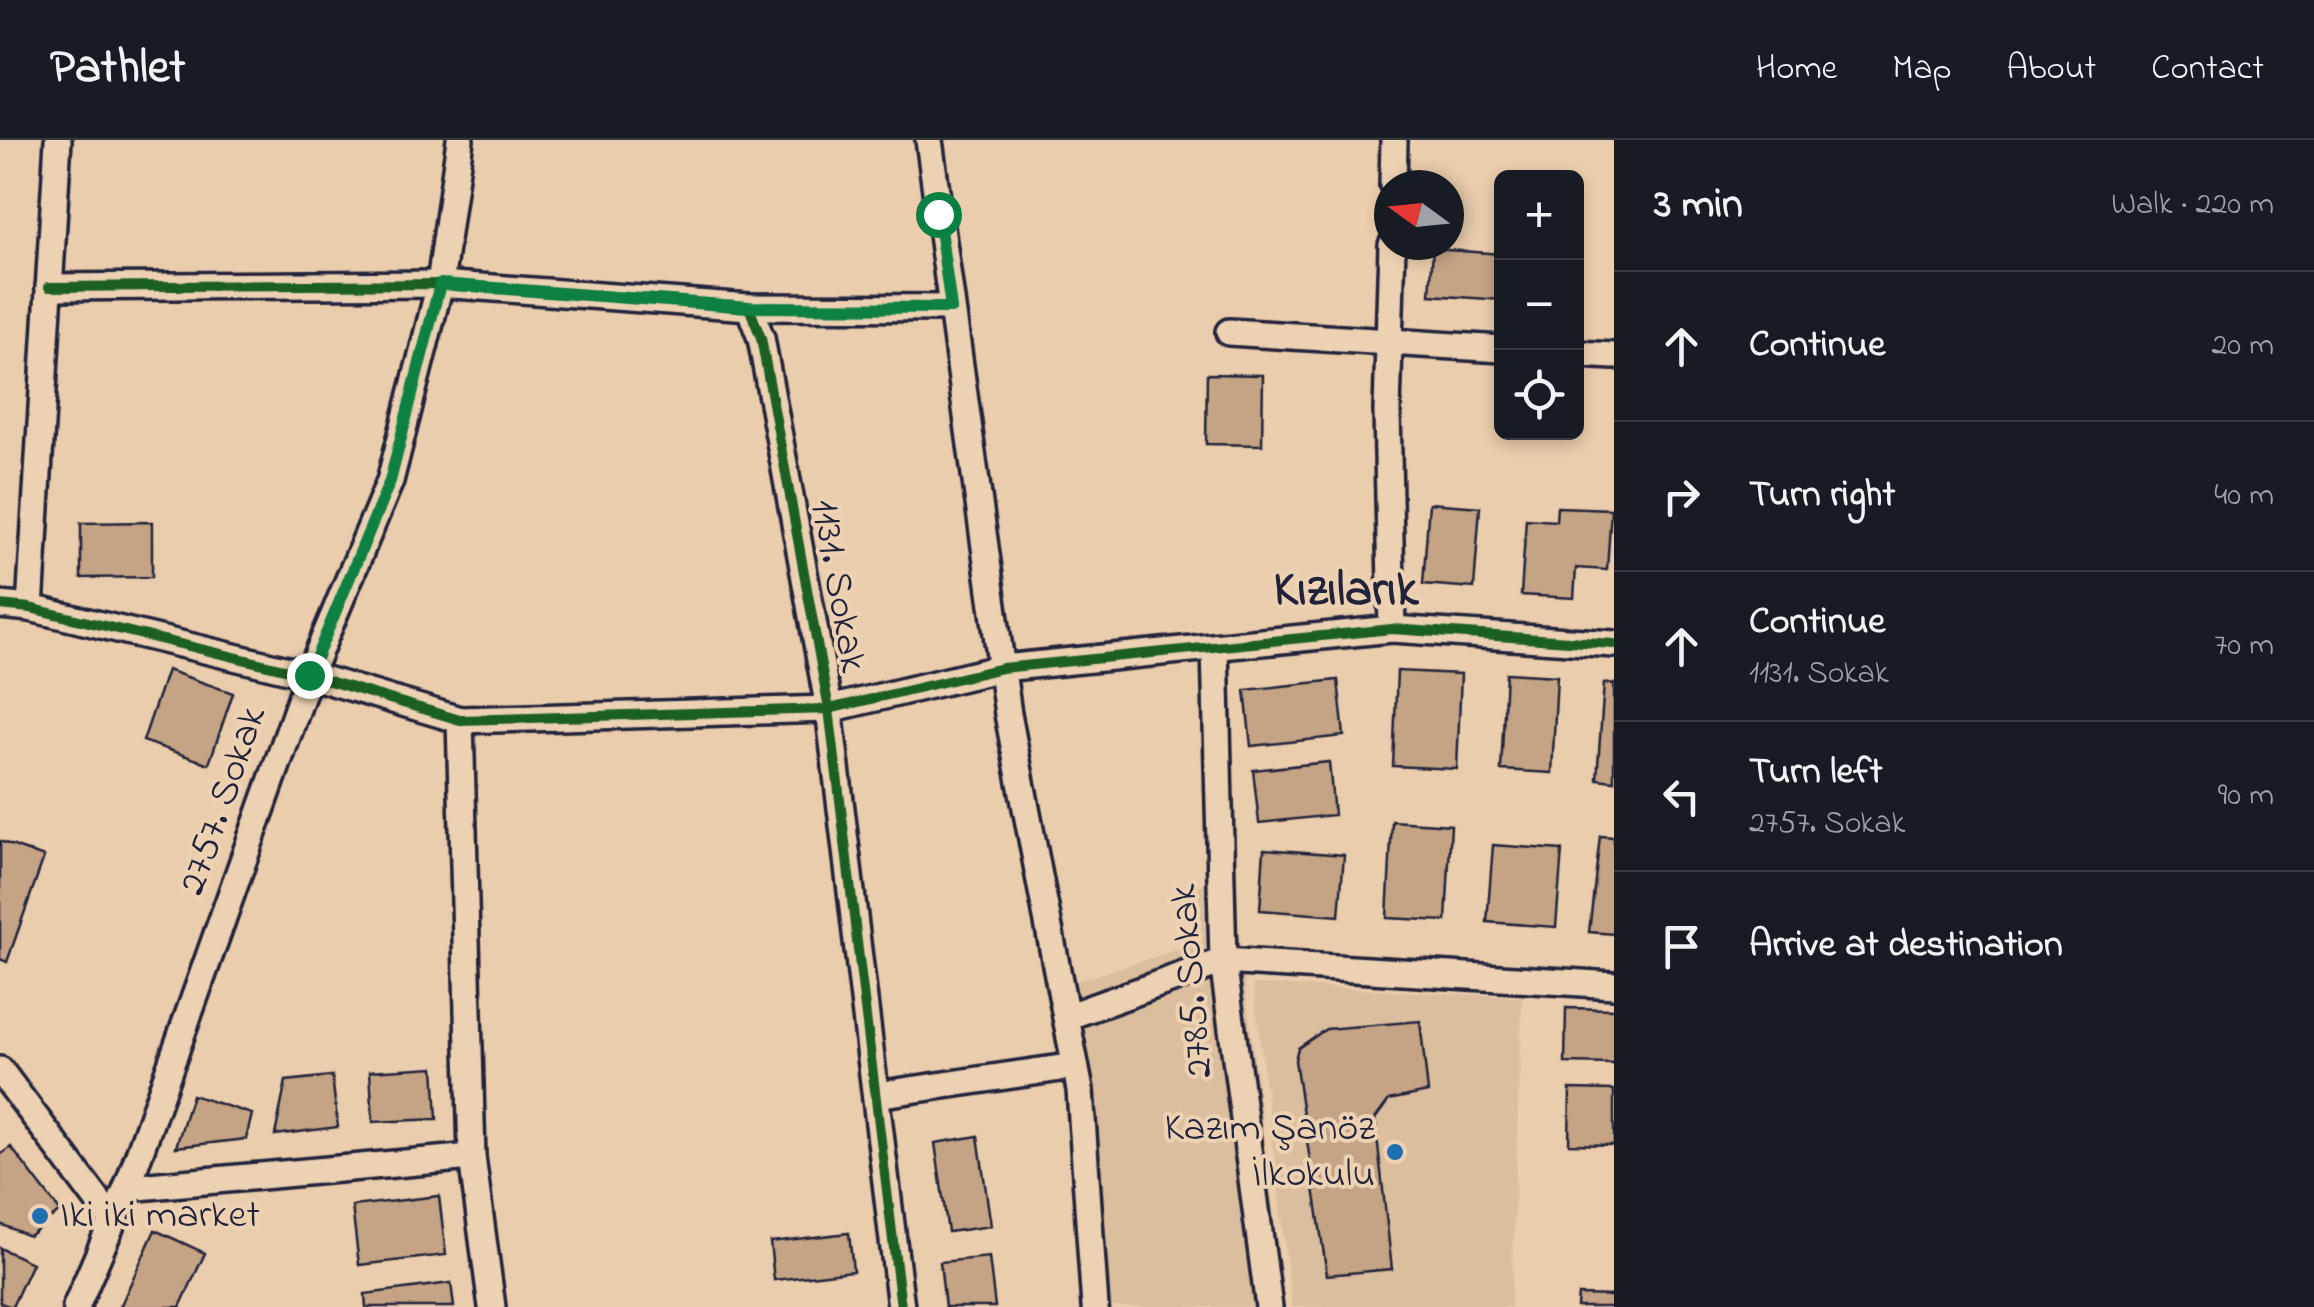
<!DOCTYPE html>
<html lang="en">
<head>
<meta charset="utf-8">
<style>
  :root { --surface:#171b24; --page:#242831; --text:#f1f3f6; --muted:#9ea1a6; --line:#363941 }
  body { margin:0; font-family:"Indie Flower",sans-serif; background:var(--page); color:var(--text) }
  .controls { position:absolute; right:30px; top:30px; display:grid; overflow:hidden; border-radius:15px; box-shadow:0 5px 15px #0003 }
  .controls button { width:90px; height:90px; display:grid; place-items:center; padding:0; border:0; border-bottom:2px solid var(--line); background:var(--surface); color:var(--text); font:50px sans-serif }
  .compass { position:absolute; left:1374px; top:30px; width:90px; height:90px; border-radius:50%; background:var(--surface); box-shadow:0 5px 15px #0003; rotate:285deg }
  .stop { position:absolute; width:30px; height:30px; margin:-22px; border:8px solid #0b8043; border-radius:50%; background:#fff }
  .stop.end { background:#0b8043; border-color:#fff; box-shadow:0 2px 10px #0008 }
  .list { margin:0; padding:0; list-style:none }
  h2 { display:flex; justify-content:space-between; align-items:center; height:130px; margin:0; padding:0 40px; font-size:42px }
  h2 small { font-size:32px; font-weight:400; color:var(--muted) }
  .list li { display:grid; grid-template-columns:65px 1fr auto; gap:30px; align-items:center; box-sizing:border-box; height:150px; padding:0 40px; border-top:2px solid var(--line) }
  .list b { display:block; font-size:38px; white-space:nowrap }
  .list p { margin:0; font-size:32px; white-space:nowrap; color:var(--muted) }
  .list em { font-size:32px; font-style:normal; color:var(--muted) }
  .icon { flex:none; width:55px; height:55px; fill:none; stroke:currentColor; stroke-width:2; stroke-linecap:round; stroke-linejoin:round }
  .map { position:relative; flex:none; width:1614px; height:1167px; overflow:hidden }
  header { display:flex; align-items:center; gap:60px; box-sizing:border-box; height:140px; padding:0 50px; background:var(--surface); border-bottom:2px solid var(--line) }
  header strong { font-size:48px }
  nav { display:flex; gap:55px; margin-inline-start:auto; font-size:35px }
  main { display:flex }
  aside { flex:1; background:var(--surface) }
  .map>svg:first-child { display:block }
</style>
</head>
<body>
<header>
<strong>Pathlet</strong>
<nav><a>Home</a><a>Map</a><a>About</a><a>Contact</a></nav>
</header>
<main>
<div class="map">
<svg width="1614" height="1167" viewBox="0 0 1614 1167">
  <rect width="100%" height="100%" fill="#eacdac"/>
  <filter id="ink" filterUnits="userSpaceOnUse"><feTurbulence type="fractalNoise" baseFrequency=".01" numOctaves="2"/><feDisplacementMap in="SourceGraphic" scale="20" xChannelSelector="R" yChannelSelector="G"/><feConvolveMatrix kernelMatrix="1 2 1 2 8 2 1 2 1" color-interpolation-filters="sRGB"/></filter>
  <g filter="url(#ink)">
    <!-- built -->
    <g fill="#dbbe9e">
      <path d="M1232 739 1285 1167H1109L1077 841 1202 802 1197 746Z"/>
      <path d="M1253 844 1522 857 1511 1167H1292Z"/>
    </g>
    <!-- building -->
    <g fill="#c5a485" stroke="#22223b" stroke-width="2.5">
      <path d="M1433 109 1502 114V160L1430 155Z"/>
      <path d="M1207 234 1263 235 1262 305 1206 304Z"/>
      <path d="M1429 363 1480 367 1474 448 1423 444Z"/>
      <path d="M1557 367 1611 369 1607 430 1576 428 1574 458 1521 455 1526 379 1556 381Z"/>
      <path d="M152 382V437L81 438V383Z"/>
      <path d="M167 530 233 553 209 624 143 601Z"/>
      <path d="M1397 531 1461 534 1457 629 1393 626Z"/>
      <path d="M1506 533 1557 536 1552 633 1501 630Z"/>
      <path d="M1338 540 1344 596 1251 606 1245 550Z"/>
      <path d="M1604 543 1614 544V641L1597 639Z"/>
      <path d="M1329 622 1334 675 1259 683 1253 630Z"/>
      <path d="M1392 681 1451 685 1446 781 1387 778Z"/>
      <path d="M1600 696 1614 697V794L1589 792Z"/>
      <path d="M0 701 44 717 7 822 0 819Z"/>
      <path d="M1493 705 1562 710 1556 787 1487 782Z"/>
      <path d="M1264 709 1344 715 1339 776 1260 770Z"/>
      <path d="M1566 868 1614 869V924L1565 923Z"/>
      <path d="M1420 881 1428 952 1389 960 1375 979 1392 1129 1327 1135 1295 920 1298 908 1326 889Z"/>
      <path d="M434 927 437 979 373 982 370 931Z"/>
      <path d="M332 936 338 987 275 995 286 941Z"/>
      <path d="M1570 949 1614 950V1005L1569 1004Z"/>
      <path d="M192 955 252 974 246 999 176 1007Z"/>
      <path d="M978 996 991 1086 948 1092 935 1003Z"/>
      <path d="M11 1007 60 1071 29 1096 0 1084V1015Z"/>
      <path d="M439 1056 446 1115 359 1125 352 1066Z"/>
      <path d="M155 1090 205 1113 180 1167H120Z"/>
      <path d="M849 1093 853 1131 774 1140 770 1102Z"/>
      <path d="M0 1108 32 1123 12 1167 0 1163Z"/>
      <path d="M989 1117 995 1167H945L940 1122Z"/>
      <path d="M451 1143 454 1167H366L365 1154Z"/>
      <path d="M1578 1155 1614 1156V1167H1577Z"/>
    </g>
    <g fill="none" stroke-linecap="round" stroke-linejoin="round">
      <!-- minor casing -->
      <g stroke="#22223b" stroke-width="32">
        <g id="minor">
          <path d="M929 0 1008 574 1080 950 1095 1167"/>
          <path d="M1393 45 1394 0"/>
          <path d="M49 147 440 144 749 167 761 198 829 569 901 1167"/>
          <path d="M749 167 951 168"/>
          <path d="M1229 192 1502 209"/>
          <path d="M1576 214 1614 216"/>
          <path d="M0 465 30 468 309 535 460 580 829 569 1002 528 1392 489 1614 504"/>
          <path d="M30 468 58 0"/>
          <path d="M1392 489 1387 271 1392 105"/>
          <path d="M1215 507 1223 821 1269 1167"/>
          <path d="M460 580 472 1017 492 1167"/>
          <path d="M1066 877 1223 821 1614 845"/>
          <path d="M0 930 113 1081"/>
          <path d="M876 955 1075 926"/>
          <path d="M127 1048 472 1017"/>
          <path d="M76 1167 127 1048 309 535 390 341 440 144 460 0"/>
        </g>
      </g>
      <!-- minor -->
      <use href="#minor" stroke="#ecd2b3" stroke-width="25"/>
      <!-- cycleway casing -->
      <g stroke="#ecd2b3" stroke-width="16">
        <g id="cycleway">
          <path d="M49 147 440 144 749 167 761 198 829 569 901 1167"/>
          <path d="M0 465 30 468 309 535 460 580 829 569 1002 528 1392 489 1614 504"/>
        </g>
      </g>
      <!-- cycleway -->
      <use href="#cycleway" stroke="#1b5e20" stroke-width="10"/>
    </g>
  </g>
  <g fill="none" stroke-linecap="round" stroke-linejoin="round" filter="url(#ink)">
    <!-- route -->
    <path stroke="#0b8043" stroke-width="12" d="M309 535 390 341 440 144 749 167 951 168 938 74"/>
  </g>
  <!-- markers -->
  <g fill="#1f6fb2" stroke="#ecd2b3" stroke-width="4">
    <circle cx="1395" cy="1012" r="10"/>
    <circle cx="40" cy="1076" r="10"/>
  </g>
  <g text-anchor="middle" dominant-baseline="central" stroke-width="8" stroke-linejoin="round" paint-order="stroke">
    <!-- street labels -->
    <g font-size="40" fill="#22223b" stroke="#ecd2b3">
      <text transform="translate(837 446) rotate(80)">1131. Sokak</text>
      <text transform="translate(224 661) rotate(-71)">2757. Sokak</text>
      <text transform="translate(1193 841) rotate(-95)">2785. Sokak</text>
    </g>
    <!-- poi labels -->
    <g font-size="40" fill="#22223b" stroke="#ecd2b3" text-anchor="end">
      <text x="1375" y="989">Kazım Şanöz<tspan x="1375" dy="46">İlkokulu</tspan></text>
      <text x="60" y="1076" text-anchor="start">Iki iki market</text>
    </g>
    <!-- district labels -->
    <g font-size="50" font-weight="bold" fill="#22223b" stroke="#ecd2b3">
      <text x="1346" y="451">Kızılarık</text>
    </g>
  </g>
</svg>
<div class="controls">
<button>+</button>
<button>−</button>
<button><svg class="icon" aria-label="locate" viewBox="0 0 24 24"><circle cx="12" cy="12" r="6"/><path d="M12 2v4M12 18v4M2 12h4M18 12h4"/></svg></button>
</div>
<svg class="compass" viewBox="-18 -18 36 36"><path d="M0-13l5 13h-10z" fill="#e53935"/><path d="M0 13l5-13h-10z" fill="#9ea1a6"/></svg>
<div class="stop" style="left:938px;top:74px"></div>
<div class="stop end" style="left:309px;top:535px"></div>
</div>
<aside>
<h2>3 min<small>Walk · 220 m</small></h2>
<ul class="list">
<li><svg class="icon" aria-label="ahead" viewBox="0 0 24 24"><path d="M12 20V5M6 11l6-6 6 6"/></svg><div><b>Continue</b></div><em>20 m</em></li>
<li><svg class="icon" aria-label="right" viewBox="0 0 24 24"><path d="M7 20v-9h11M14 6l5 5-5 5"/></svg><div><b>Turn right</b></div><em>40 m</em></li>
<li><svg class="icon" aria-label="ahead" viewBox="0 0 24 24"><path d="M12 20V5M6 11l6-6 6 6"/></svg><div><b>Continue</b><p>1131. Sokak</p></div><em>70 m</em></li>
<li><svg class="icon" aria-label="left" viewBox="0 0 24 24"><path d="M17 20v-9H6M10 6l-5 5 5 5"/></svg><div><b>Turn left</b><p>2757. Sokak</p></div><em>90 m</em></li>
<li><svg class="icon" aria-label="arrive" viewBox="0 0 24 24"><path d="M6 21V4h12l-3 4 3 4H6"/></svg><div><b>Arrive at destination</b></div></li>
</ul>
</aside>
</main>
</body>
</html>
